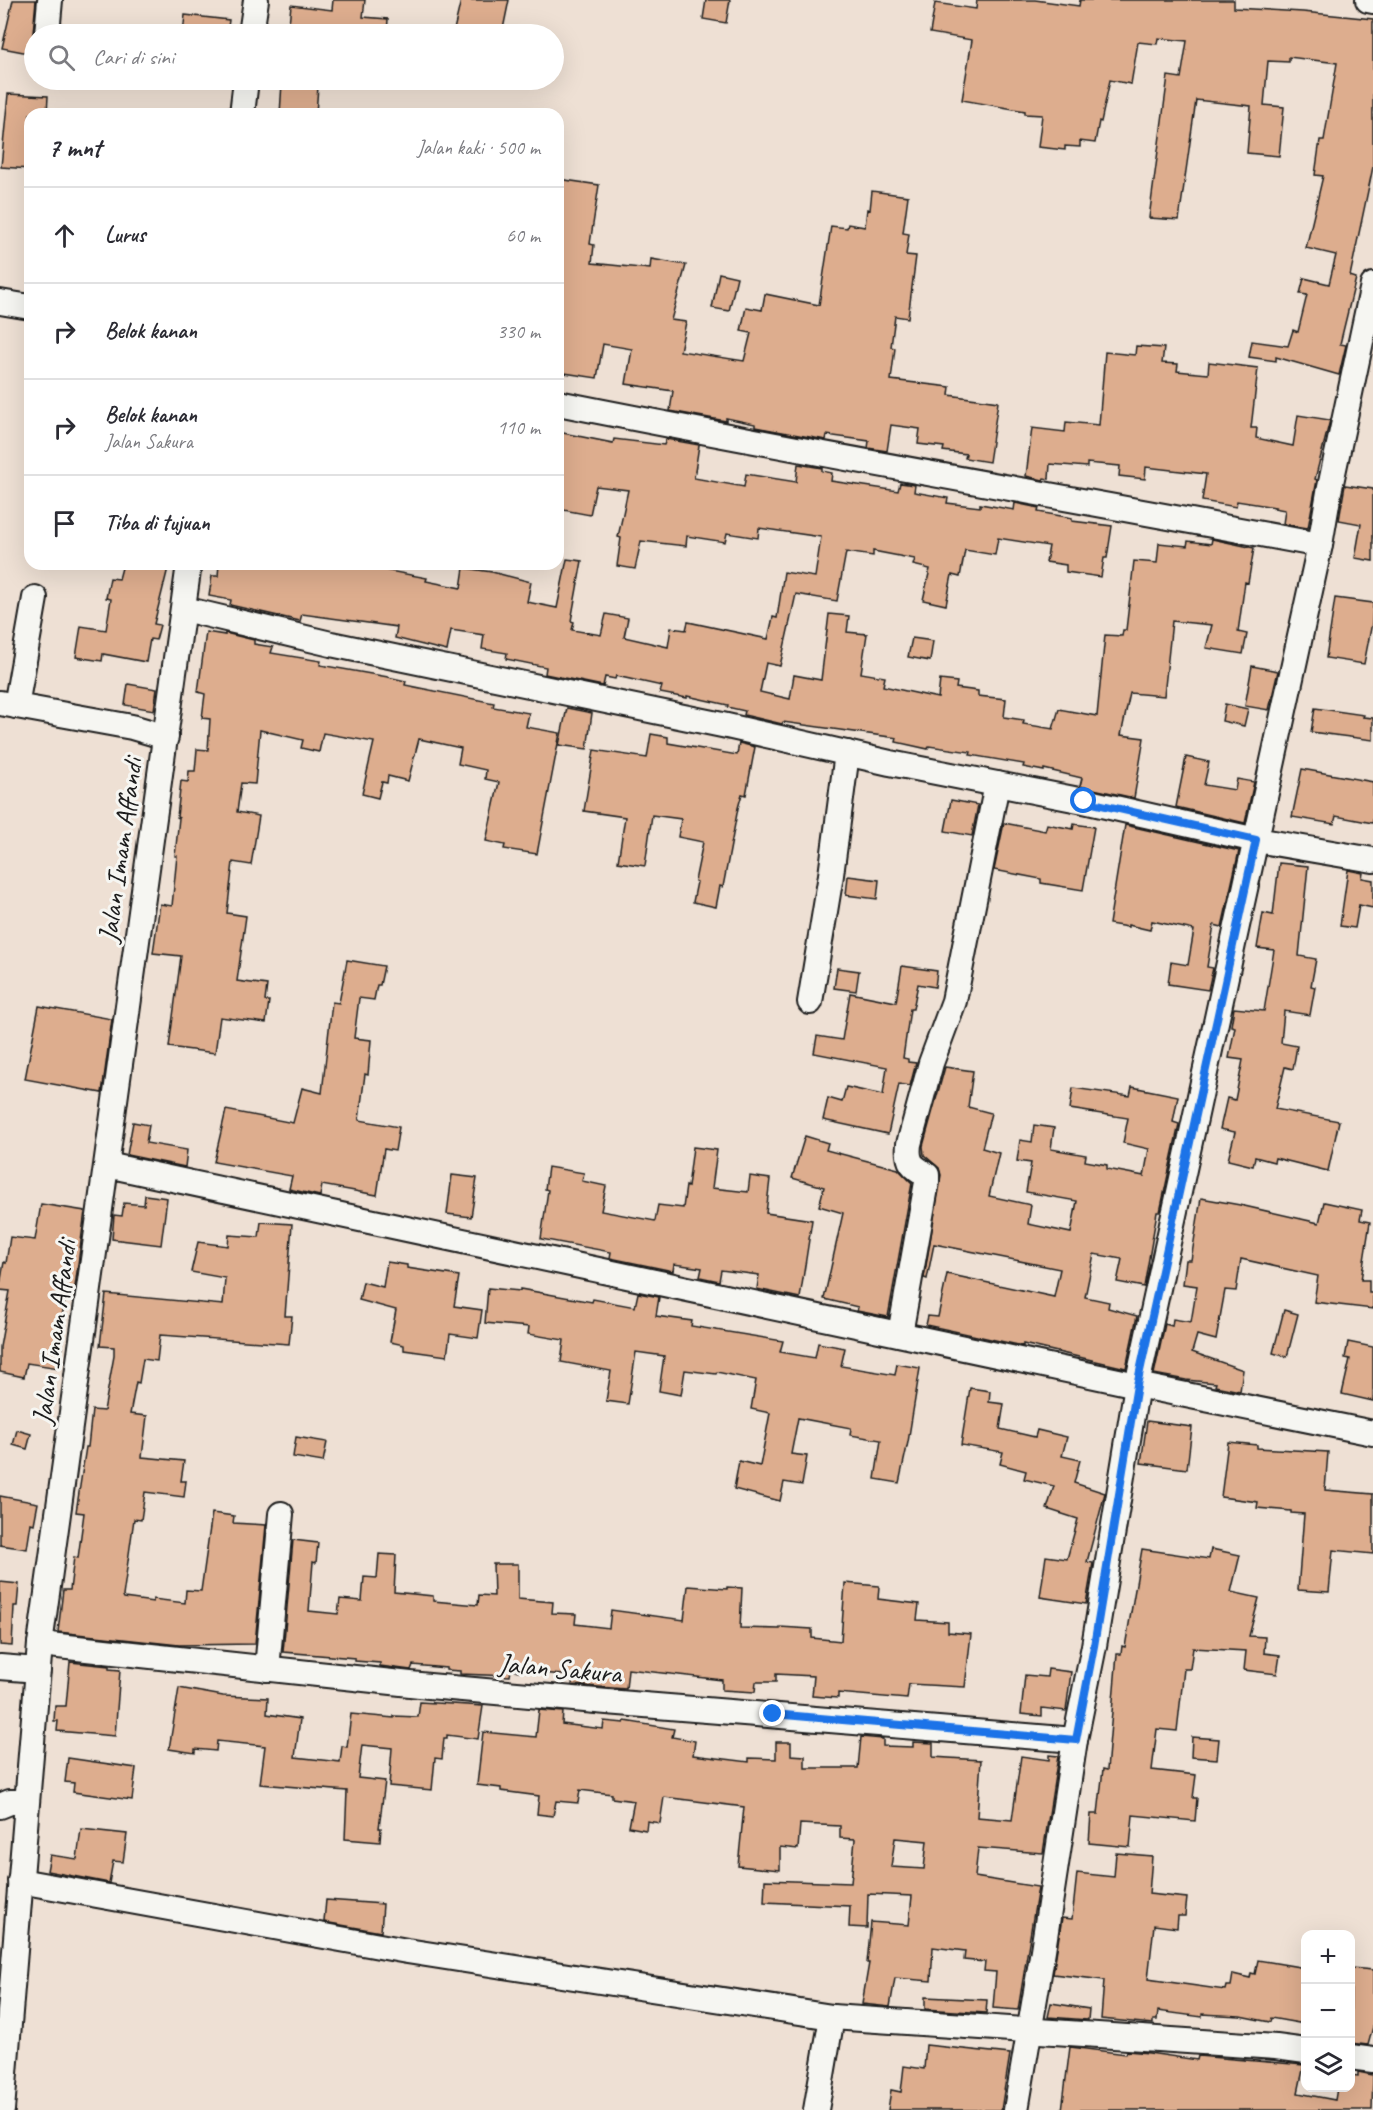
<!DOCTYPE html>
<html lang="id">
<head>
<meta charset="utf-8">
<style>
  :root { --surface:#fff; --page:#f7f7f7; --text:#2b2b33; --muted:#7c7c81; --line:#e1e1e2 }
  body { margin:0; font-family:Caveat,sans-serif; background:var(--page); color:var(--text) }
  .controls { position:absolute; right:18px; bottom:18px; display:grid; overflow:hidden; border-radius:12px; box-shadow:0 6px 24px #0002 }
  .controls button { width:54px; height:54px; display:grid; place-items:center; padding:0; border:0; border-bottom:2px solid var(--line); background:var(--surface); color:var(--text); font:30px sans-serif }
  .stop { position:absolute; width:18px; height:18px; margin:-14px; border:4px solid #1a73e8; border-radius:50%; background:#fff }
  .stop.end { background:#1a73e8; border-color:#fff; box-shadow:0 2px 6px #0008 }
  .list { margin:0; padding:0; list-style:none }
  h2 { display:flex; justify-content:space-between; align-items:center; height:78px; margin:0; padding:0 24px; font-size:26px }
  h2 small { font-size:20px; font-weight:400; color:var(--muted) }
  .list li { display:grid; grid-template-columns:39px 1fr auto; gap:18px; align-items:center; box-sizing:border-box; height:96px; padding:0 24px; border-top:2px solid var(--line) }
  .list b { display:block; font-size:22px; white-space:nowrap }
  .list p { margin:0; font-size:20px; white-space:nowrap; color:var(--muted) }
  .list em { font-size:20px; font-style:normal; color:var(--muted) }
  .icon { flex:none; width:33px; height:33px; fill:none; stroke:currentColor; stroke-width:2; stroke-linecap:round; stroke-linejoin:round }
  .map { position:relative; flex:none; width:1373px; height:2110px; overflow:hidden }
  .search { position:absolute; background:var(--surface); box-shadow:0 6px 24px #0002; left:24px; top:24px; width:540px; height:66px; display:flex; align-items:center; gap:15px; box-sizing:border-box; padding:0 21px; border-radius:33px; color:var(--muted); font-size:22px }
  .panel { position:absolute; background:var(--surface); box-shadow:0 6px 24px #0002; left:24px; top:108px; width:540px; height:462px; border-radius:18px }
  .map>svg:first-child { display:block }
</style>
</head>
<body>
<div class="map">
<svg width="1373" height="2110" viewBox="0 0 1373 2110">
  <rect width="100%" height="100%" fill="#eee0d4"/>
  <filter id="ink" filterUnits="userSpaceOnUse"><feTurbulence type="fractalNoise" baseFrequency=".0167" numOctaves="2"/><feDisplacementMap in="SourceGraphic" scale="12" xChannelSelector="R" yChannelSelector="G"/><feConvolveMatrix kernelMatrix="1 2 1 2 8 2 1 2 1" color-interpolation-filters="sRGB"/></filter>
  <g filter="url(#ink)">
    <!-- building -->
    <g fill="#ddad8e" stroke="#1c1c1c" stroke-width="1.5" fill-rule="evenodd">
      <path d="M13 0H36L33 33 34 54 2 48Z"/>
      <path d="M333 0H365L363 17 388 19 387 34H288L291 5 332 10Z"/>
      <path d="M461 0H509L502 34H453Z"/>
      <path d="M706 0H730L726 23 703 19Z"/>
      <path d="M977 0H1035L1079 6 1080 0H1234V8L1303 12 1373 19V167L1350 276 1356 278 1340 344 1346 345 1339 375 1276 357V361L1249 357 1252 341 1288 346 1293 330 1298 332 1307 295 1300 294 1304 278 1329 284 1336 255 1306 248 1323 176 1315 175 1320 140H1324L1337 63 1289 57V62L1268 61 1264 105 1284 107 1279 156 1247 153 1251 106 1196 100 1179 220 1149 218 1168 76 1181 78 1187 41 1158 38 1157 44 1138 42 1131 84 1110 80 1101 122 1099 121 1095 143 1080 141V147L1065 146V150L1038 147 1042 115 1025 114V111L962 100 972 40 930 33 935 3 976 9Z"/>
      <path d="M185 15 229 20 227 34H183Z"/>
      <path d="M282 83 318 86 316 114H280Z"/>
      <path d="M8 94 48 96 47 114H30V169L1 167Z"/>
      <path d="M558 179 599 185 590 244 594 245 592 263 650 269 651 259 686 265 671 320 686 322 680 351 744 361 751 333 741 331 746 307 762 310 765 294 819 305 831 226 847 228 848 224 865 227 867 209 870 210 872 191 908 196 903 233 909 234 906 255 916 256 908 318 895 316 891 347 895 348 891 380 950 387 949 395 998 402 989 462 965 458 966 454 943 451 944 447 918 444 920 429 891 425 887 451 868 448 869 441 827 435 826 440 755 427V424L726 418V421L670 411 673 391 626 384 632 349 603 344 597 378 558 372Z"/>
      <path d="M719 273 737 277 729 311 712 308Z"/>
      <path d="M1136 346 1164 348 1162 363 1178 364 1177 371 1208 374 1209 362 1258 368 1251 428H1257L1256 438 1293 446 1298 415 1330 420 1315 479 1317 480 1308 528 1283 524 1285 510 1274 508 1275 507 1237 501 1236 507 1202 501 1206 474 1146 467 1145 479 1119 476 1120 466 1087 463V467L1050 464 1049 479 1044 478 1043 480 1026 476 1032 428 1065 432 1066 422 1099 425 1105 352 1135 355Z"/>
      <path d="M558 432 613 443 614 439 664 445 666 439 699 445 694 478 744 487 746 474 796 482 798 464 822 468V471L832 473 831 481 898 491 900 483 915 485 914 492 948 498 947 503 980 507V504L1014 510 1015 503 1039 508 1038 512 1072 518V521L1112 526 1107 558H1104L1101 577 1066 572V565L1046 562 1049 546 998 538 995 555 965 550 960 577 952 575 946 605 923 600 930 569 913 565 915 559 873 551V556L846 552 837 601 796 594 780 666 766 663 760 692 790 699 794 675 821 680 829 614 849 616 847 632 867 634 861 673 885 677 883 686 938 698 940 680 957 682 956 688 978 691V696L1006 699 1004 717 1024 720 1023 724 1053 729 1059 709 1097 716 1105 635 1122 636 1123 630H1126L1134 561 1157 563 1159 543 1187 546 1188 541 1211 544 1212 539 1254 548 1248 583 1245 582 1238 632 1247 634 1243 654 1206 648 1212 625 1172 621 1164 696 1130 693 1121 735 1144 738 1134 798 1080 786 1082 778 1044 769V771L1023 767 1024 764 970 755 971 752 929 746 928 749 896 742 897 738 783 722 782 724 744 715 745 711 727 707 728 705 687 696V698L660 693 662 686 616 676 615 679 605 677 603 686 545 674 546 667 506 659 507 653 482 649 484 635 451 630 447 651 395 638 397 627 302 614 300 621 230 605 231 600 209 596 212 576H218L219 564H375L385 565 384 570 427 578 426 581 461 588 464 568 492 572 531 582 527 602 557 608 567 559 582 561 571 621 574 622 572 630 601 635 606 614 628 618 624 637 668 647 671 628 686 630 688 622 768 639 773 617 777 618 784 572 815 577 821 537 759 528 758 538 727 533 725 542 687 536 686 546 641 541 635 569 617 566 621 538 618 537 628 490 596 486 590 515 558 509Z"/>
      <path d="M1345 485 1373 489V561L1355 558 1361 524 1339 520Z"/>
      <path d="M123 564H169L154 624 160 625 156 640 150 639 146 662 103 654 102 661 76 657 81 626 106 630 111 599 106 598 110 578 119 579Z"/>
      <path d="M1335 598 1373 603 1372 623 1364 664 1326 658Z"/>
      <path d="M206 632 225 635V633L254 640V644L273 647 271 653 321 661 320 665 388 677 406 681 405 685 494 703 493 707 529 713 526 727 560 733 537 854 504 849 505 845 486 841 499 782 485 779 486 770 458 764 461 748 419 739 408 781 388 776 387 783 382 782 378 798 362 794 374 742 323 733 319 752 301 748 303 740 260 730 255 784 241 783 237 812 259 816 251 865 233 862 227 913 246 916 237 981 267 985 265 1001H269L266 1023 220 1017 215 1053 169 1047 181 956 153 953 160 904 172 906 177 856H175L179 818 177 817 181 781 188 782 189 771H195L197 749 208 750 210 719 202 718 205 694 198 692Z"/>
      <path d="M912 638 933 641 930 661 908 657Z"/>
      <path d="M1252 666 1278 671 1269 710 1245 706Z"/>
      <path d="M128 684 157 689 154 710 125 705Z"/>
      <path d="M1225 704 1248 709 1244 726 1222 721Z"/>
      <path d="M567 708 592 713 587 749 559 745Z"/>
      <path d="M1315 708 1364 715 1363 717 1373 718V740L1311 732Z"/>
      <path d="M651 734 668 737V743L737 755 739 743 755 747 746 795 742 794 738 808 723 887 720 886 716 907 693 902 697 882 695 881 703 842 678 837 681 819 652 815 645 866 618 862 625 817 584 811 594 750 647 758Z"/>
      <path d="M1186 757 1209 762 1204 785 1235 790 1237 779 1254 782 1245 823 1176 807Z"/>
      <path d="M1302 769 1373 782V823L1336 816 1334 824 1292 817Z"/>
      <path d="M951 800 978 805 972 836 945 831Z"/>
      <path d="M1004 823 1045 831 1047 824 1073 829 1074 824 1094 827 1083 890 1041 883V879L994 870Z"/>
      <path d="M1125 825 1239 851 1222 927 1214 925 1207 967 1213 968 1208 990 1168 984 1171 962 1188 965 1194 930 1152 921 1150 930 1128 925V927L1109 924Z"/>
      <path d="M1279 863 1308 866 1299 956 1316 959 1311 986 1315 987 1310 1015 1284 1011 1281 1043 1297 1046 1293 1069 1285 1067 1275 1109 1339 1121 1328 1171 1275 1158 1274 1162 1255 1157 1253 1166 1228 1160 1235 1132 1220 1129 1227 1098 1235 1100 1243 1060 1229 1058 1235 1027 1231 1026 1234 1008 1264 1011 1274 950 1257 948 1263 913 1273 915Z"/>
      <path d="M1348 870 1363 873 1362 878 1373 880V908L1359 905 1355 928 1340 926Z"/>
      <path d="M848 876 879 880 877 899 846 895Z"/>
      <path d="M347 960 384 966 380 985H377L374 1000 359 998 354 1038 371 1040 368 1075 365 1074 359 1120 399 1127 395 1151 384 1149 377 1195 322 1185 320 1196 289 1189 292 1176 214 1162 226 1110 293 1123 302 1088 322 1093 332 1002 339 1003Z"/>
      <path d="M902 966 937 971 935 987 918 984 913 1009H910L903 1058 908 1059V1062L916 1063 910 1086 899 1084 888 1134 823 1120 828 1098 842 1102 846 1087 883 1095 887 1067 814 1053 817 1036 842 1040 850 993 896 1002Z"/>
      <path d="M837 968 859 971 856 991 834 988Z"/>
      <path d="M39 1006 112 1019 102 1093 25 1079Z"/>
      <path d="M945 1067 973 1071 968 1107 991 1113 982 1148 999 1153 989 1196 1031 1205 1028 1224 1071 1233 1077 1201 1026 1192 1031 1163 1017 1161 1020 1140 1032 1142 1034 1125 1054 1128 1051 1149 1086 1155 1085 1161 1107 1165V1169L1144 1176 1149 1149 1123 1143 1128 1118 1070 1109 1073 1088 1130 1096 1132 1087 1178 1096 1173 1122 1179 1124 1160 1212H1157L1144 1287 1117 1282 1122 1259 1094 1254 1085 1297 1109 1302 1108 1308 1137 1316 1126 1368 1023 1344V1346L926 1325 928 1316 938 1317 947 1274 1054 1297 1060 1269 934 1244 927 1279 924 1278 941 1175 939 1168 924 1155 923 1146Z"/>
      <path d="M133 1122 149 1125 146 1143 187 1150 185 1167 127 1155Z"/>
      <path d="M805 1136 828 1143 826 1150 898 1169 912 1183 888 1317 857 1311 858 1307 824 1299 843 1213 819 1206 824 1187 792 1178Z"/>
      <path d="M693 1147 717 1150 712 1188 748 1192 750 1176 770 1179 766 1213 812 1220 800 1298 757 1289 759 1275 721 1270 719 1281 700 1277 702 1268 674 1264 673 1271 610 1258 611 1252 541 1239 548 1190 545 1189 548 1167 584 1173 582 1181 606 1186 601 1211 655 1221 658 1205 683 1208 686 1186 688 1187Z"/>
      <path d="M452 1175 477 1178 471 1217 447 1214Z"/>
      <path d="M145 1195 167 1198 161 1245 112 1239 114 1215 122 1216 124 1203 144 1205Z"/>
      <path d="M1201 1198 1240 1205 1319 1223 1324 1202 1362 1210 1360 1220 1370 1222 1361 1280H1369V1293H1373V1309L1314 1302 1318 1276 1241 1259 1236 1291 1225 1290 1216 1340 1197 1335 1192 1352 1243 1370 1240 1391 1215 1386 1216 1383 1186 1380 1154 1374 1165 1324 1172 1326 1173 1319 1191 1322 1197 1286 1183 1284 1186 1260H1191Z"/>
      <path d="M41 1204 85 1211 73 1302 65 1300 57 1345 63 1346 59 1368 27 1363 24 1377 0 1372V1347L10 1291 0 1290V1285L4 1262 6 1263 10 1237 35 1240Z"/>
      <path d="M261 1222 292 1224 285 1316H292L289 1344 160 1335 157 1361 143 1359 139 1383 136 1382 130 1414 147 1416 142 1457 184 1461 181 1481H186L184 1497 145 1492 141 1520 134 1519 123 1596 124 1598 153 1602V1599L185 1603 186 1590 201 1591 212 1513 234 1516 233 1523 266 1525 255 1644 179 1645 58 1632 63 1590H70L74 1557 78 1558 84 1513 76 1512 86 1447H88L92 1410 104 1411 114 1356V1347L100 1346 106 1294 223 1305 225 1278 191 1272 198 1242 228 1246 229 1235 259 1237Z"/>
      <path d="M387 1262 407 1265V1268L459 1276 454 1306 482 1310 478 1338 450 1334 447 1356 404 1350V1345L390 1342 396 1310 359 1300 363 1282 383 1287Z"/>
      <path d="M488 1288 520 1291V1289L592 1302 593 1299 635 1307 638 1293 659 1297 656 1316 692 1321 691 1326 783 1341 780 1352 815 1358 818 1343 845 1348 841 1366 895 1375 897 1364 920 1368 908 1442 899 1483 875 1479 881 1440 850 1435 851 1428 798 1418 791 1454 807 1456 802 1485 784 1482 780 1501 734 1489 739 1461 760 1466 770 1413 751 1409 756 1380 717 1372 716 1374 685 1370 681 1395 659 1391 664 1356 636 1352 628 1404 606 1401 611 1371 561 1362 564 1340 528 1334 529 1327 485 1323Z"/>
      <path d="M1284 1310 1298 1314 1287 1357 1273 1353Z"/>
      <path d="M1348 1342 1373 1347V1401L1342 1394 1350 1359 1345 1358Z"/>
      <path d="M970 1388 990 1391 989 1402 1004 1404 1000 1429 1035 1437 1037 1430 1067 1437 1062 1456 1080 1460 1074 1483 1105 1493 1087 1562 1093 1563 1086 1604 1040 1597 1046 1556 1067 1559 1078 1519 1047 1509 1054 1486 1024 1479 1026 1471 1000 1464 1003 1452 961 1445Z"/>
      <path d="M1147 1421 1192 1427 1187 1469 1141 1463Z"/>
      <path d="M17 1430 31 1434 27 1449 13 1445Z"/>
      <path d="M296 1437 327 1442 323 1462 293 1457Z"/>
      <path d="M1228 1442 1257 1445V1448L1328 1452 1325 1490 1373 1494V1554L1333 1550 1329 1592 1298 1590 1304 1514 1291 1513V1511L1257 1508 1258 1502 1221 1497Z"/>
      <path d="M0 1496 38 1503 34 1524 31 1523 27 1549 0 1545Z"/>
      <path d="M293 1540 318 1543 316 1563 313 1562 309 1611 338 1614 340 1599 362 1601 364 1577 377 1578 379 1554 396 1555 394 1592 433 1596V1601L478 1605 479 1595 494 1596 493 1564H518V1599L553 1602 552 1613 576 1614 575 1624 609 1628 611 1610 684 1620 688 1586 727 1589V1587L742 1588 740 1628 780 1629V1627L812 1629V1638L841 1641 845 1583 879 1586 878 1599 919 1604 917 1620 948 1622V1632L971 1634 965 1687 909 1684 907 1699 838 1693V1698L812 1696 814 1676 776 1674V1682H756L755 1692 722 1690V1680L628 1669 626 1689 572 1685 573 1676 511 1670 510 1676 460 1674V1671L446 1670V1668L413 1665 411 1670 380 1666V1663L355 1661V1658L283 1652Z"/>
      <path d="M1142 1549 1209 1559 1211 1549 1240 1555 1231 1592 1259 1598 1249 1636 1265 1637 1264 1653 1280 1655 1277 1674 1244 1670 1246 1651 1193 1648 1190 1669H1184L1177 1731 1157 1729 1152 1770 1196 1775 1193 1798H1197L1195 1821 1133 1815 1130 1847 1089 1843 1091 1814H1098L1103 1769 1107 1770 1117 1654H1121L1122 1646 1125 1647Z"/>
      <path d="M0 1582 19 1584 17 1606H14L12 1646 0 1645Z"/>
      <path d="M70 1662 109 1666V1669L120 1670 115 1736 57 1731 58 1721H54L55 1706H66Z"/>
      <path d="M1048 1669 1071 1672 1066 1711 1042 1708V1716L1021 1714 1025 1675 1047 1677Z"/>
      <path d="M179 1688 223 1696 268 1698 267 1714 300 1719 295 1757 340 1762 342 1746 347 1747 351 1714 394 1718V1716L418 1717 420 1702 483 1706 478 1739 447 1735V1738H444L442 1759 435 1758 432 1790 389 1786 392 1748 362 1745 358 1778 385 1781 379 1828H381L380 1842 345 1839 347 1791 260 1784 265 1746 217 1741 216 1751 195 1749V1753L169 1749Z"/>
      <path d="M539 1710 563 1712 562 1724 603 1729 604 1721 624 1723 625 1721 674 1729 672 1737 695 1741 693 1755 749 1762V1758L776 1759V1742H791V1755L805 1756V1768H858L861 1737 883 1739V1746L913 1747V1742L933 1743V1757L981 1760 977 1817 1012 1820 1021 1756 1049 1760V1755L1058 1756 1043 1853 978 1848 975 1877 1038 1887 1018 2010 993 2008 996 1972 984 1971 985 1962 964 1960 965 1951 933 1947 931 1981 895 1978 890 2007 862 2004 869 1963H867L871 1922 909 1925 912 1896 868 1894 867 1928 849 1927 850 1906 764 1902 765 1880 851 1883 855 1839 840 1838V1826L800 1824 798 1849 780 1847V1870L738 1866 744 1807 664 1797 660 1823 647 1821 646 1830 629 1827 634 1801 612 1798V1794L580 1790 578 1803 556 1801 553 1816 537 1814 539 1796 501 1791V1788L477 1785 483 1732 536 1737ZM895 1838 927 1841 924 1869 891 1867Z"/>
      <path d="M1192 1737 1219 1739 1217 1759 1191 1757Z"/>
      <path d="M68 1758 136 1768 132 1800 73 1792 74 1783 65 1782Z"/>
      <path d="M81 1829 127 1834 123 1862 113 1861 109 1883 47 1871 50 1855 77 1859Z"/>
      <path d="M1116 1853 1152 1856 1149 1894 1187 1898 1185 1916H1178L1177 1928 1154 1925 1148 1979 1225 1990 1226 1986H1231L1233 1974 1250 1978 1251 1973 1255 1974 1258 1960 1305 1968V2024L1271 2018 1270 2022 1240 2016 1202 2014V2017L1158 2011 1157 2020H1153V2024L1101 2019 1104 1980 1053 1974 1062 1918 1072 1919 1077 1873 1114 1877Z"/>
      <path d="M326 1900 383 1904 381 1932 324 1922Z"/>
      <path d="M1351 1968 1373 1970V2027L1368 2045 1350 2043Z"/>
      <path d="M925 1997 987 2000 986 2013 925 2009Z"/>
      <path d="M1051 2003 1089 2009 1088 2020 1048 2017Z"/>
      <path d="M926 2045 1010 2054 1001 2110H888L891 2090 901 2092 904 2066 924 2069Z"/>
      <path d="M1070 2047 1126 2054 1127 2051 1149 2053 1197 2060 1198 2056 1304 2065 1298 2093 1335 2100 1337 2088H1350V2075L1358 2076V2072L1373 2075 1372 2110H1062Z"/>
    </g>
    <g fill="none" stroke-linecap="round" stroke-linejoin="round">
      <!-- minor casing -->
      <g stroke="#1c1c1c" stroke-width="28">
        <g id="minor">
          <path d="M1368 0 1373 1"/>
          <path d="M47 34 50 0"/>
          <path d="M251 34 256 0"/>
          <path d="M242 114 246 80"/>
          <path d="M0 302 30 307"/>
          <path d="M558 403C811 454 1066 497 1320 545"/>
          <path d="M184 609 331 644 727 726 890 763 1084 801 1256 840 1373 860"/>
          <path d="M0 703 132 727 166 737"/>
          <path d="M16 706 35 598"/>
          <path d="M810 1002 831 875 847 753"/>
          <path d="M107 1165 1137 1385 1373 1433"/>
          <path d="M900 1334 927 1182V1175C912 1166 907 1163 909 1144L931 1063 954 1001 997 784"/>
          <path d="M40 1644 429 1686 607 1702 1075 1740"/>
          <path d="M0 1667 38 1670"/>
          <path d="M267 1669 281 1514"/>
          <path d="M0 1806 10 1802H26"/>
          <path d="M20 1881 407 1951 832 2017 1276 2047 1306 2051"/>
          <path d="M1350 2057 1373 2060"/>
          <path d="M2 2110 40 1644 189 564"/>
          <path d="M816 2110 832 2017"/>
          <path d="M1016 2110 1043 1950 1075 1740 1094 1646 1137 1385 1320 545 1329 492 1373 285"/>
        </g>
      </g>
      <!-- minor -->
      <use href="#minor" stroke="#f6f6f2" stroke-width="24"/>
    </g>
  </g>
  <g fill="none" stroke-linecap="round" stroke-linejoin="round" filter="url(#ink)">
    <!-- route -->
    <path stroke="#1a73e8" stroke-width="8" d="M773 1714 1076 1740 1094 1646 1137 1385 1256 840 1084 801"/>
  </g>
  <g text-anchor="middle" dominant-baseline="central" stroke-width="6" stroke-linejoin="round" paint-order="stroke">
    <!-- street labels -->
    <g font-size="28" fill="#1c1c1c" stroke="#f6f6f2">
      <text transform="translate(120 850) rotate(-82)">Jalan Imam Affandi</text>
      <text transform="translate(54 1332) rotate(-82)">Jalan Imam Affandi</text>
      <text transform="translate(560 1668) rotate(5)">Jalan Sakura</text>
    </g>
  </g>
</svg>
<div class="controls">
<button>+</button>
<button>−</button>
<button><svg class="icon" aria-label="layers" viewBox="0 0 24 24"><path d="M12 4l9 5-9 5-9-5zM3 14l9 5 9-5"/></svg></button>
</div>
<div class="stop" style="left:1084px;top:801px"></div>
<div class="stop end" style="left:773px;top:1714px"></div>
<div class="search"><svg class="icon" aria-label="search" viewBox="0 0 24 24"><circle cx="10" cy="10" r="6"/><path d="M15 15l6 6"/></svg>Cari di sini</div>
<section class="panel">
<h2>7 mnt<small>Jalan kaki · 500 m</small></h2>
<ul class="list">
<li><svg class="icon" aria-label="ahead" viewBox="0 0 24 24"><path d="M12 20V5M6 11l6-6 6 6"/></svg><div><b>Lurus</b></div><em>60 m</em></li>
<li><svg class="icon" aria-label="right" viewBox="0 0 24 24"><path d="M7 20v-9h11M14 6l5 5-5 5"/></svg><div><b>Belok kanan</b></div><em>330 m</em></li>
<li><svg class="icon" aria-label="right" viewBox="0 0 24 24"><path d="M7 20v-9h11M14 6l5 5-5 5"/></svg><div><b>Belok kanan</b><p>Jalan Sakura</p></div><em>110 m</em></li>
<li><svg class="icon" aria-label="arrive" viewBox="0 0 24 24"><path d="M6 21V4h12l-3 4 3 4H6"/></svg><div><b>Tiba di tujuan</b></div></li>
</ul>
</section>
</div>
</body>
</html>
